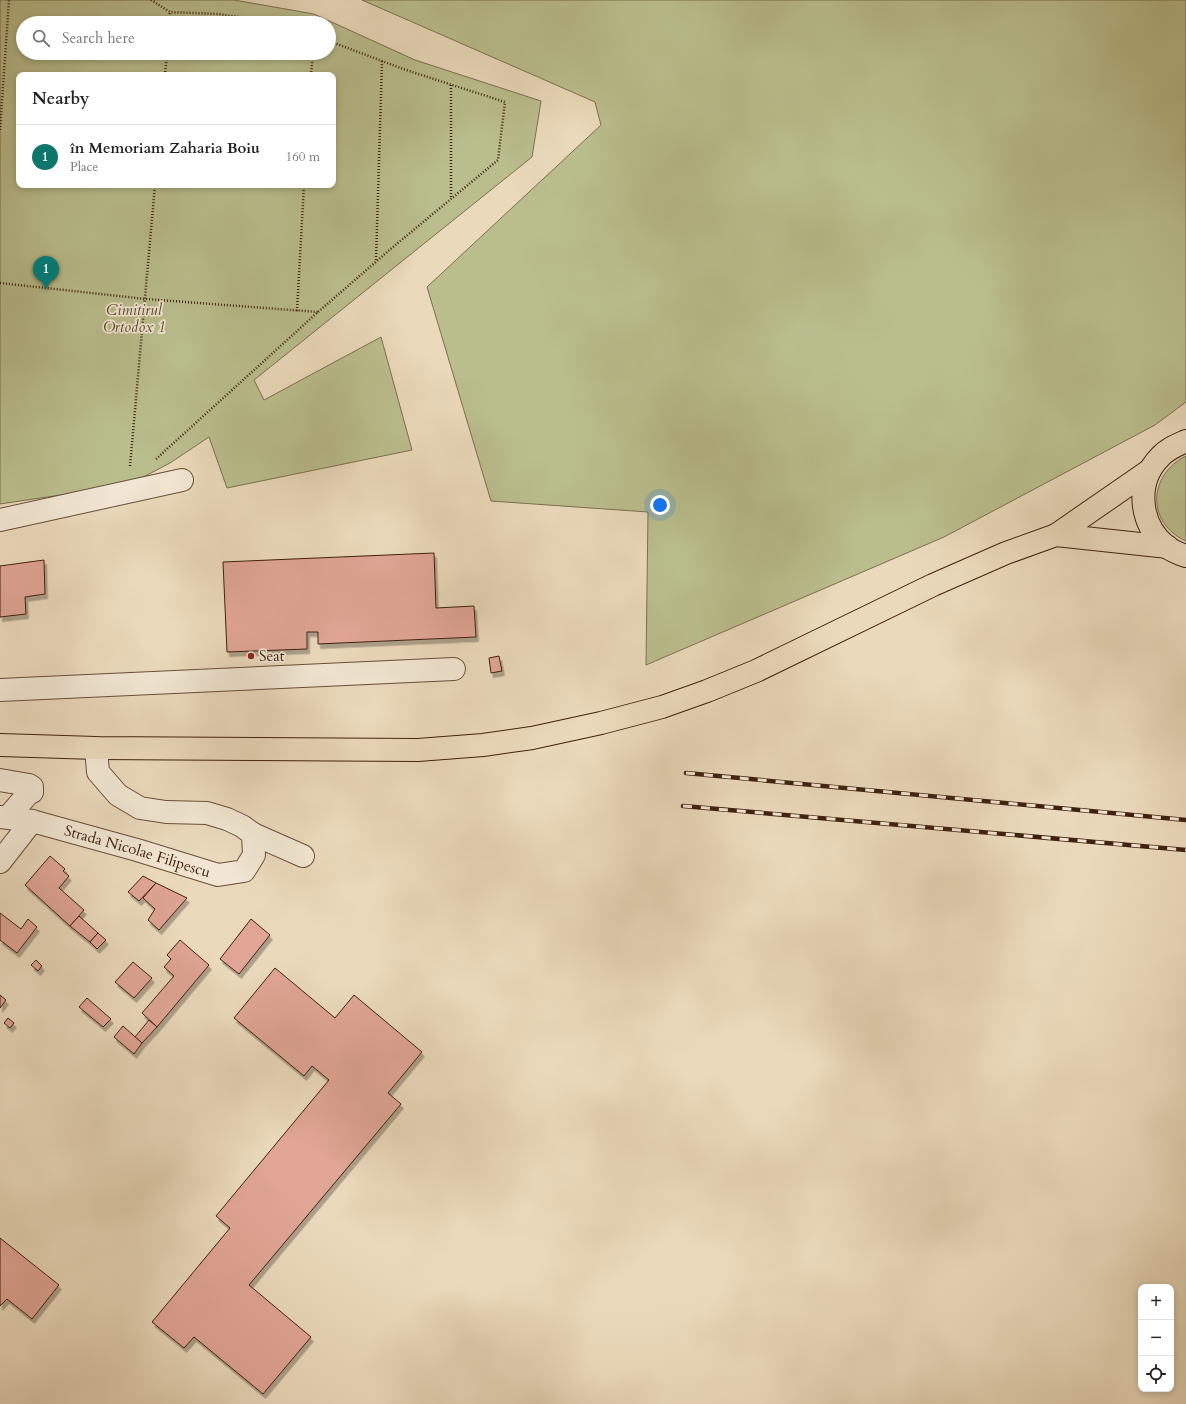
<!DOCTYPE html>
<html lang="en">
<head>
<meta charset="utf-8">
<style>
  :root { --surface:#fff; --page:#f2f2f2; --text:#222; --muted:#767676; --line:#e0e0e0; --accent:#0f766e }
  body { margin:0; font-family:Cardo,serif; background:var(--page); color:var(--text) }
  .controls { position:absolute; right:12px; bottom:12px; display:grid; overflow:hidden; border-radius:8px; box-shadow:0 2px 6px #0003 }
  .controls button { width:36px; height:36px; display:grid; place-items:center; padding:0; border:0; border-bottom:1px solid var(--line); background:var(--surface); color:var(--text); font:20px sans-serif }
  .you { position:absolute; left:660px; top:505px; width:14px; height:14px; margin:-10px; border:3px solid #fff; border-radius:50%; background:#1a73e8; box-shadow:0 0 0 6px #1a73e833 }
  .badge { display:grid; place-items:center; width:26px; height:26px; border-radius:50%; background:var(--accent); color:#fff; font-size:13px; font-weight:700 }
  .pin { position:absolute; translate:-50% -33px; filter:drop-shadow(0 1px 2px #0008) }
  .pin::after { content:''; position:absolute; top:21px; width:14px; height:12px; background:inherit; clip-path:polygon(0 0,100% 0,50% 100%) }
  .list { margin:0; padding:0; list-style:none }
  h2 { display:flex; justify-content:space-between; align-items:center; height:52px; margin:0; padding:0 16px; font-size:17px }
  h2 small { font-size:13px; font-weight:400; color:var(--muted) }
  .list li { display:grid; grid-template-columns:26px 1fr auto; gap:12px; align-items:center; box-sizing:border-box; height:64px; padding:0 16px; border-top:1px solid var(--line) }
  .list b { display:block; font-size:15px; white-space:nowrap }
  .list p { margin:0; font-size:13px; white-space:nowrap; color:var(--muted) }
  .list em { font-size:13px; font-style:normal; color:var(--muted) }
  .icon { flex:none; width:22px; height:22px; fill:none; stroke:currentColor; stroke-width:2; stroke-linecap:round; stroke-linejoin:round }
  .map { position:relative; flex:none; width:1186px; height:1404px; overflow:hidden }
  .search { position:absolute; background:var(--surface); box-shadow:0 2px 6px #0003; left:16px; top:16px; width:320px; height:44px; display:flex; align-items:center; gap:10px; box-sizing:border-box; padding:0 14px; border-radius:22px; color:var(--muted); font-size:15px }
  .panel { position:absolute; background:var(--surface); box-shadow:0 2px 6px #0003; left:16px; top:72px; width:320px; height:116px; border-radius:8px }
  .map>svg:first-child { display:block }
</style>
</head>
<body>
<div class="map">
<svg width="1186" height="1404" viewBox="0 0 1186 1404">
  <defs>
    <filter id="shadow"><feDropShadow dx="2.5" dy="4.5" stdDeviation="0" flood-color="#0004"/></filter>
  </defs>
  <rect width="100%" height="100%" fill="#ead9bb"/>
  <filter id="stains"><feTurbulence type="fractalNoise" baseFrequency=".005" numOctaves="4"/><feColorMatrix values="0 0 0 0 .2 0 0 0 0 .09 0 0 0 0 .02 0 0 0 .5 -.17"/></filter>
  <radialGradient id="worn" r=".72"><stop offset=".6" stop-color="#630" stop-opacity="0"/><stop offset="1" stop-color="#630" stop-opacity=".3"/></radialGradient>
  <!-- green -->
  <g fill="#babe8d" stroke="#7c704e" fill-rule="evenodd">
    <path d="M0 0H234L314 14 415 60 541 101 532 157 254 380 264 400 381 337 412 450 227 488 209 437 170 463 128 485 0 504ZM23 23H329V53H23ZM19 75H333V185H19Z"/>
    <path d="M362 0H1186V402L1155 425 944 537 646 665 648 512 491 501 427 287 601 125 595 102Z"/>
    <path d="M1186 456V541C1146 523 1148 475 1186 456Z"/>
  </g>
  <!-- building -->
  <g fill="#e0a595" stroke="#3f210e" filter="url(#shadow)">
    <path d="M434 553 436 608 474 606 476 637 318 644V632H307V649L227 652 223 562Z"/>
    <path d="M44 560 45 594 25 597 26 614 0 617V566Z"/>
    <path d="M499 656 502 671 491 673 489 658Z"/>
    <path d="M50 856 65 869 63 871 69 876 59 888 84 910 70 926 25 885Z"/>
    <path d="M143 876 156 883 139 901 128 892Z"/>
    <path d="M156 883 187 898 159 930 148 920 155 909 143 898Z"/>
    <path d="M0 913 21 929 28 919 37 927 17 953 0 940Z"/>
    <path d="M79 916 98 933 90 942 70 926Z"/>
    <path d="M251 919 270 935 239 974 220 959Z"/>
    <path d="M98 933 106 940 97 949 90 942Z"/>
    <path d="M180 940 209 965 157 1027 142 1013 174 976 164 967 171 959 167 955Z"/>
    <path d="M36 960 42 966 38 971 31 965Z"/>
    <path d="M133 962 152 978 134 998 115 982Z"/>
    <path d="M275 968 335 1018 354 995 422 1052 388 1093 401 1104 249 1285 311 1337 263 1394 194 1337 184 1348 152 1322 230 1228 216 1216 329 1080 312 1066 304 1076 234 1018Z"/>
    <path d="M0 995 6 1000 0 1008Z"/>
    <path d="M87 998 111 1019 103 1027 79 1007Z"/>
    <path d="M8 1018 14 1023 10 1028 4 1023Z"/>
    <path d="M149 1020 157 1027 142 1043 135 1037Z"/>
    <path d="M123 1026 142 1043 134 1054 114 1037Z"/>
    <path d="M0 1238 59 1285 32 1319 7 1299 0 1306Z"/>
  </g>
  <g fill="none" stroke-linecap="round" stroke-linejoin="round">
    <!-- minor casing -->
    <g stroke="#6a4f39" stroke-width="24">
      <g id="minor">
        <path d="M0 520 182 480"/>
        <path d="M0 690 454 669"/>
        <path d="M0 780 29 785 32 787V792L28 794 8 817"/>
        <path id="s1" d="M0 817 32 821 137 850 218 875 244 871 254 855 253 834 242 826 227 819 207 813 166 812 140 808 118 795 98 772 96 748"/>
        <path d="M253 834 303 856"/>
        <path d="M0 862 32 821"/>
      </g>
    </g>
    <!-- highway casing -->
    <g stroke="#3f210e" stroke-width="24">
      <g id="highway">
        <path d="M1186 441C1177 445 1167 449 1160 457 1135 482 1139 525 1167 547 1172 551 1180 554 1186 556"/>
        <path d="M1056 535 1168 547"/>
        <path d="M0 745 96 748 418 750 483 745 532 738 601 723 662 707 707 691 756 671 933 585 1006 553 1056 535 1150 470"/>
      </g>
    </g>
    <!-- path -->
    <g stroke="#3f210e" stroke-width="2.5" stroke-dasharray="1 2" stroke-linecap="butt">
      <path d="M151 0 170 12 218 14 281 23"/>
      <path d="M169 23 170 12"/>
      <path d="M165 75 167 53"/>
      <path d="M311 75 313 53"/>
      <path d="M451 85V198"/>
      <path d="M0 130 9 0"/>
      <path d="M376 260 382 61"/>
      <path d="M0 283 146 299 318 312"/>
      <path d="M297 311 304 185"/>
      <path d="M156 459 318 312 393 247 498 160 505 102 406 70 329 41"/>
      <path d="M130 466 155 185"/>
    </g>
    <!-- minor -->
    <use href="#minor" stroke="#f1e6d3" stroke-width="22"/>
    <!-- highway -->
    <use href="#highway" stroke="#ead9bb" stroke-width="22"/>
    <!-- rail casing -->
    <g stroke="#3f210e" stroke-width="4.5">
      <g id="rail">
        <path d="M686 773 1186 820"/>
        <path d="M683 806 1186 850"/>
      </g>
    </g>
    <!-- rail -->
    <use href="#rail" stroke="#f1e6d3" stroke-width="3" stroke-dasharray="9" stroke-linecap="butt"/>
  </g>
  <!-- markers -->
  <circle fill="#8f2418" stroke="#f1e6d3" stroke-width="1.5" cx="251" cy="656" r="4"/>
  <g text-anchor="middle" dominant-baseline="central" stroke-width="3.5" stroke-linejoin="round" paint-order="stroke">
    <!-- park labels -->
    <g font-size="15" font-style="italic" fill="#5e482e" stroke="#f1e6d3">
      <text x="134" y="310">Cimitirul<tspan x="134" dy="17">Ortodox 1</tspan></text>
    </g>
    <!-- poi labels -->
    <g font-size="15" fill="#3f210e" stroke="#f1e6d3" text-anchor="start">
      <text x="259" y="656">Seat</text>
    </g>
    <!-- street labels -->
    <g font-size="15" fill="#3f210e" stroke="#f1e6d3">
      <text stroke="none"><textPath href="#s1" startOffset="142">Strada Nicolae Filipescu</textPath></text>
    </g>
  </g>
  <rect width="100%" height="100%" filter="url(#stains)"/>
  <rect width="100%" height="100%" fill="url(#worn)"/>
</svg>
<div class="controls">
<button>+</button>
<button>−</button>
<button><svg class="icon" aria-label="locate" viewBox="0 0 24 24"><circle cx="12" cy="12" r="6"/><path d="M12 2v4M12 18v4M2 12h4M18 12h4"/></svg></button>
</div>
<div class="you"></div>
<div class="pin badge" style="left:46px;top:289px">1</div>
<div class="search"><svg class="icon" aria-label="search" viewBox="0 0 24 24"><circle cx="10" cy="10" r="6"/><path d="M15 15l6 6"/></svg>Search here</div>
<section class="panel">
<h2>Nearby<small></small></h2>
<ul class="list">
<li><span class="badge">1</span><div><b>în Memoriam Zaharia Boiu</b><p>Place</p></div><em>160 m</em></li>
</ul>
</section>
</div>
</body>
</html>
